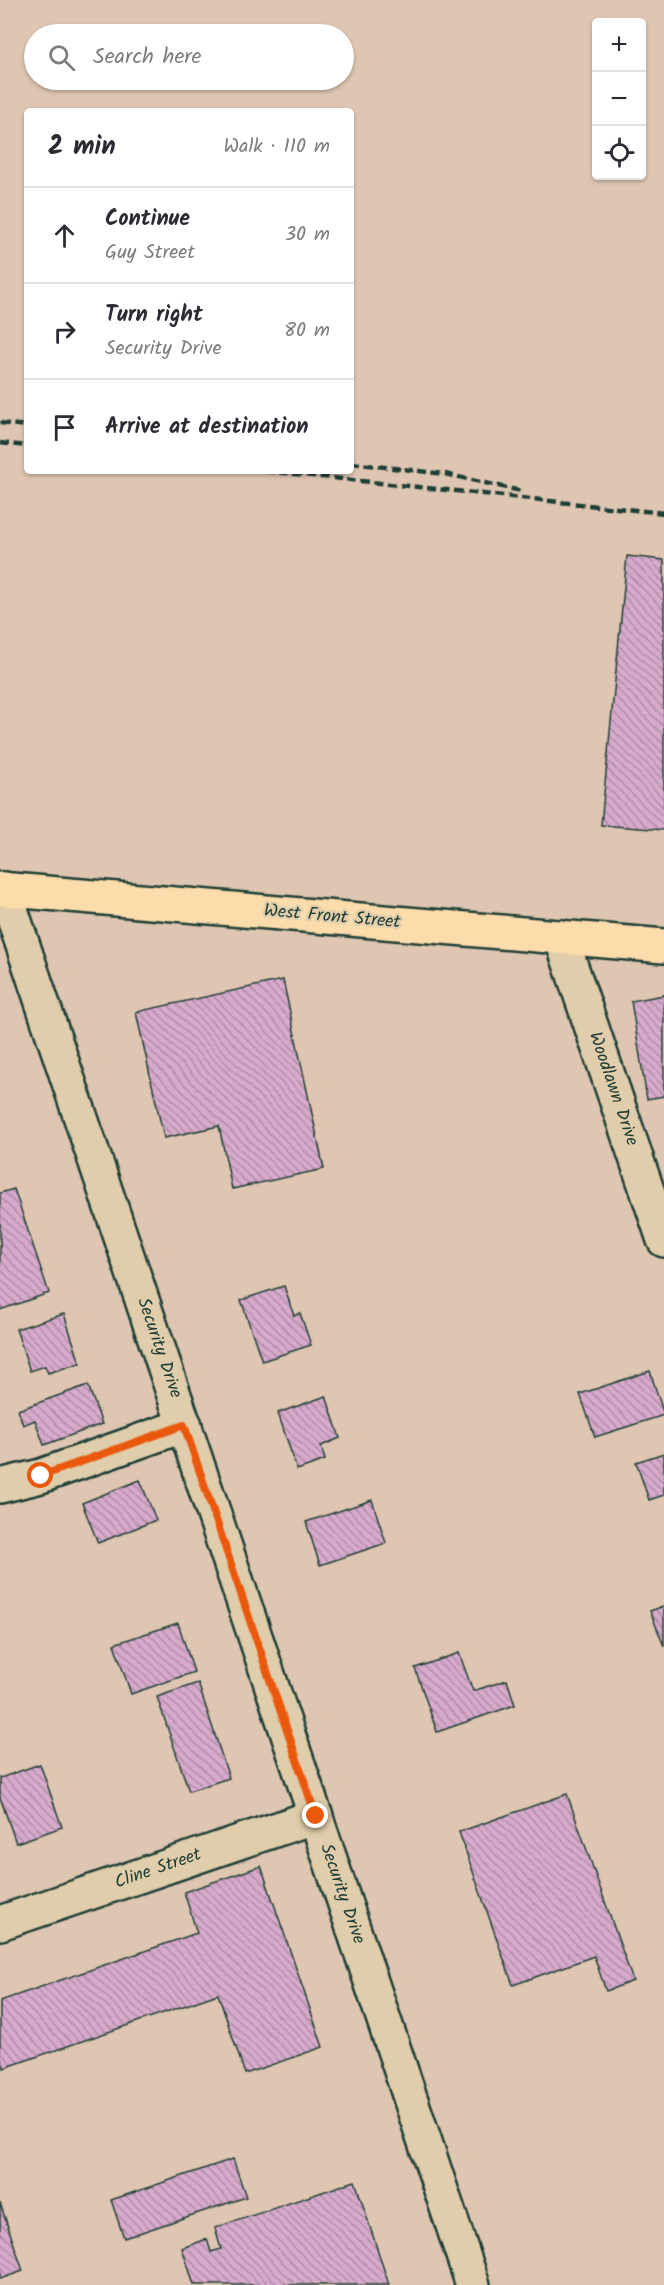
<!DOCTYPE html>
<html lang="en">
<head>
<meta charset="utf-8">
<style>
  :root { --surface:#fff; --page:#f2f2f3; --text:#2b2b33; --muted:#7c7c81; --line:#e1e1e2 }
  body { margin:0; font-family:Kalam,sans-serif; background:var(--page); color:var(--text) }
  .controls { position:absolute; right:18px; top:18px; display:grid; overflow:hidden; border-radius:6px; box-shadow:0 2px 4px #0004 }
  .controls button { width:54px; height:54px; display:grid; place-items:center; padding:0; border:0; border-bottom:2px solid var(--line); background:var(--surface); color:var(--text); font:30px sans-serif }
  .stop { position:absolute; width:18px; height:18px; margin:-14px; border:4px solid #ea580c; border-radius:50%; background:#fff }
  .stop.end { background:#ea580c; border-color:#fff; box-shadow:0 2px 6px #0008 }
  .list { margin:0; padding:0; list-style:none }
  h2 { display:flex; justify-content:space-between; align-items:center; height:78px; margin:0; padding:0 24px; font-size:26px }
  h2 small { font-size:20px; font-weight:400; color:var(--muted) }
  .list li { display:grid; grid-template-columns:39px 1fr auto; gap:18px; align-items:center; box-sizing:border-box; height:96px; padding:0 24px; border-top:2px solid var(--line) }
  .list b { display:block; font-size:22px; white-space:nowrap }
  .list p { margin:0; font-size:20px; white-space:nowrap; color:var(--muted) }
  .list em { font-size:20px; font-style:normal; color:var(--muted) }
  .icon { flex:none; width:33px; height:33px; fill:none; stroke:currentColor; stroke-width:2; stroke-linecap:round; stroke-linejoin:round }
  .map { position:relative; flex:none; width:664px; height:2285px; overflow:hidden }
  .search { position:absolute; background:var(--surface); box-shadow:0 2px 4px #0004; left:24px; top:24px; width:330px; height:66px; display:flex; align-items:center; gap:15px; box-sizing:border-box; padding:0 21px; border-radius:33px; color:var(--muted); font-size:22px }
  .panel { position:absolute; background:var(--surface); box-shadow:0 2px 4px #0004; left:24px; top:108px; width:330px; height:366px; border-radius:6px }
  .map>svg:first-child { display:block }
</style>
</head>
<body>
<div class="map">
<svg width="664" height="2285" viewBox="0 0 664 2285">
  <defs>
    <pattern id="building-back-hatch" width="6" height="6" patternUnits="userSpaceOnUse" patternTransform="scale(1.5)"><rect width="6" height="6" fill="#d7aacc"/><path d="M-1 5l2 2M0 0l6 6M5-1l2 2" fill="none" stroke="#ae8ca6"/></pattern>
  </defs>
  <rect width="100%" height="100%" fill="#dec6b2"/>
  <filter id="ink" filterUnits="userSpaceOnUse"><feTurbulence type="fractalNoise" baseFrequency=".0167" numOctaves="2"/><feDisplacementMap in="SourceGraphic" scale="12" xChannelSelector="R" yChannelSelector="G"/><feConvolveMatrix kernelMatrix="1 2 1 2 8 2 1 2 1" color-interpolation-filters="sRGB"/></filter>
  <g filter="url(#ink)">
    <!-- building -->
    <g fill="url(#building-back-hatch)" stroke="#1f3d34" stroke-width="1.5">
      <path d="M627 556 664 560V830L601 825Z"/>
      <path d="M283 980 324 1169 232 1189 219 1126 164 1138 136 1012Z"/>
      <path d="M664 995V1096L647 1099 631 1001Z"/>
      <path d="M14 1189 49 1293 0 1310V1193Z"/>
      <path d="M284 1286 294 1316 300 1313 311 1345 262 1361 241 1300Z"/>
      <path d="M64 1314 80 1363 48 1373 45 1366 30 1371 16 1329Z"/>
      <path d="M650 1371 664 1415 595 1437 580 1394Z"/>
      <path d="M88 1385 102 1424 44 1445 35 1420 23 1425 18 1410Z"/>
      <path d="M326 1396 340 1438 321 1446 325 1460 297 1470 278 1413Z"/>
      <path d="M664 1453V1495L649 1500 636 1462Z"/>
      <path d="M140 1480 156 1520 98 1543 82 1503Z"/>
      <path d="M372 1500 386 1543 320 1565 306 1522Z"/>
      <path d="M664 1606V1646L650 1611Z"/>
      <path d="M178 1623 194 1672 131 1694 114 1644Z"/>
      <path d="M459 1653 473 1691 507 1680 515 1705 437 1732 415 1668Z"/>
      <path d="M198 1683 229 1778 189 1791 157 1697Z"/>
      <path d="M40 1764 62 1827 16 1843 0 1797V1778Z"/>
      <path d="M567 1794 633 1981 606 1991 594 1956 513 1985 459 1832Z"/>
      <path d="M261 1866 323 2047 245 2074 218 1994 4 2068 0 2056V2001L197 1933 184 1892Z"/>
      <path d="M233 2159 246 2197 124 2238 111 2200Z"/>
      <path d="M355 2181 389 2285H194L182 2248 207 2239 211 2252 221 2249 215 2228Z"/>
      <path d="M0 2203 23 2271 0 2279Z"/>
    </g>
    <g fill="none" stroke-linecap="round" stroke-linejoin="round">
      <!-- minor casing -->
      <g stroke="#1f3d34" stroke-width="38">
        <g id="minor">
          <path d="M4 889 473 2285"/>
          <path d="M561 937 664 1240"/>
          <path d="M0 1486 41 1476 185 1425"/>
          <path d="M0 1923 316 1816"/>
        </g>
      </g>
      <!-- major casing -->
      <g stroke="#1f3d34" stroke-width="38">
        <path id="major" d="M0 889 664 946"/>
      </g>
      <!-- minor -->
      <use href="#minor" stroke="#e0cdab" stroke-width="33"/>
      <!-- major -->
      <use href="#major" stroke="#fddcac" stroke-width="33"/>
      <!-- rail -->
      <g stroke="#1f3d34" stroke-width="4.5" stroke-dasharray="9 4.5" stroke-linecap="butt">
        <path d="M0 423 27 426"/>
        <path d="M0 443 27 446"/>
        <path d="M351 463 445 474 521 491"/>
        <path d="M266 471 664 513"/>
      </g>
    </g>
  </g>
  <g fill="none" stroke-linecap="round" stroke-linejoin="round" filter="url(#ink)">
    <!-- route -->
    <path stroke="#ea580c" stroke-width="8" d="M41 1476 184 1425 316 1816"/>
  </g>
  <g text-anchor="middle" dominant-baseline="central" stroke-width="4.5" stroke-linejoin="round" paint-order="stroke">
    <!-- street labels -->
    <g font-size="18" fill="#1f3d34" stroke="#e0cdab">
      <text transform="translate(332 917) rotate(5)">West Front Street</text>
      <text transform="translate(613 1089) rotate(71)">Woodlawn Drive</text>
      <text transform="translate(159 1348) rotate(71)">Security Drive</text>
      <text transform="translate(158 1869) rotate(-19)">Cline Street</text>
      <text transform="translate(342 1894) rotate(71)">Security Drive</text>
    </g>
  </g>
</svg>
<div class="controls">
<button>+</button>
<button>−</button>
<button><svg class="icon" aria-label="locate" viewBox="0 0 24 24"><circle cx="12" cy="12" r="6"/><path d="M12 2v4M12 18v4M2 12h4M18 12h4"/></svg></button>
</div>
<div class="stop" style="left:41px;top:1476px"></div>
<div class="stop end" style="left:316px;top:1816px"></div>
<div class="search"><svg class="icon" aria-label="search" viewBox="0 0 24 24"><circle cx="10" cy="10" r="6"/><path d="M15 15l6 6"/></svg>Search here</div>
<section class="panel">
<h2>2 min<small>Walk · 110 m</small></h2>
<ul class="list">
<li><svg class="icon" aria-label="ahead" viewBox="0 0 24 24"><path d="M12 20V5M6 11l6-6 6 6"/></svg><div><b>Continue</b><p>Guy Street</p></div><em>30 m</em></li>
<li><svg class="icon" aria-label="right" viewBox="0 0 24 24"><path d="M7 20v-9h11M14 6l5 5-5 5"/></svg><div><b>Turn right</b><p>Security Drive</p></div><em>80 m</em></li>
<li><svg class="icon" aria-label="arrive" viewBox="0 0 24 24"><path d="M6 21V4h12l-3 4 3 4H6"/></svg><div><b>Arrive at destination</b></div></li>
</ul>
</section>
</div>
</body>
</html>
